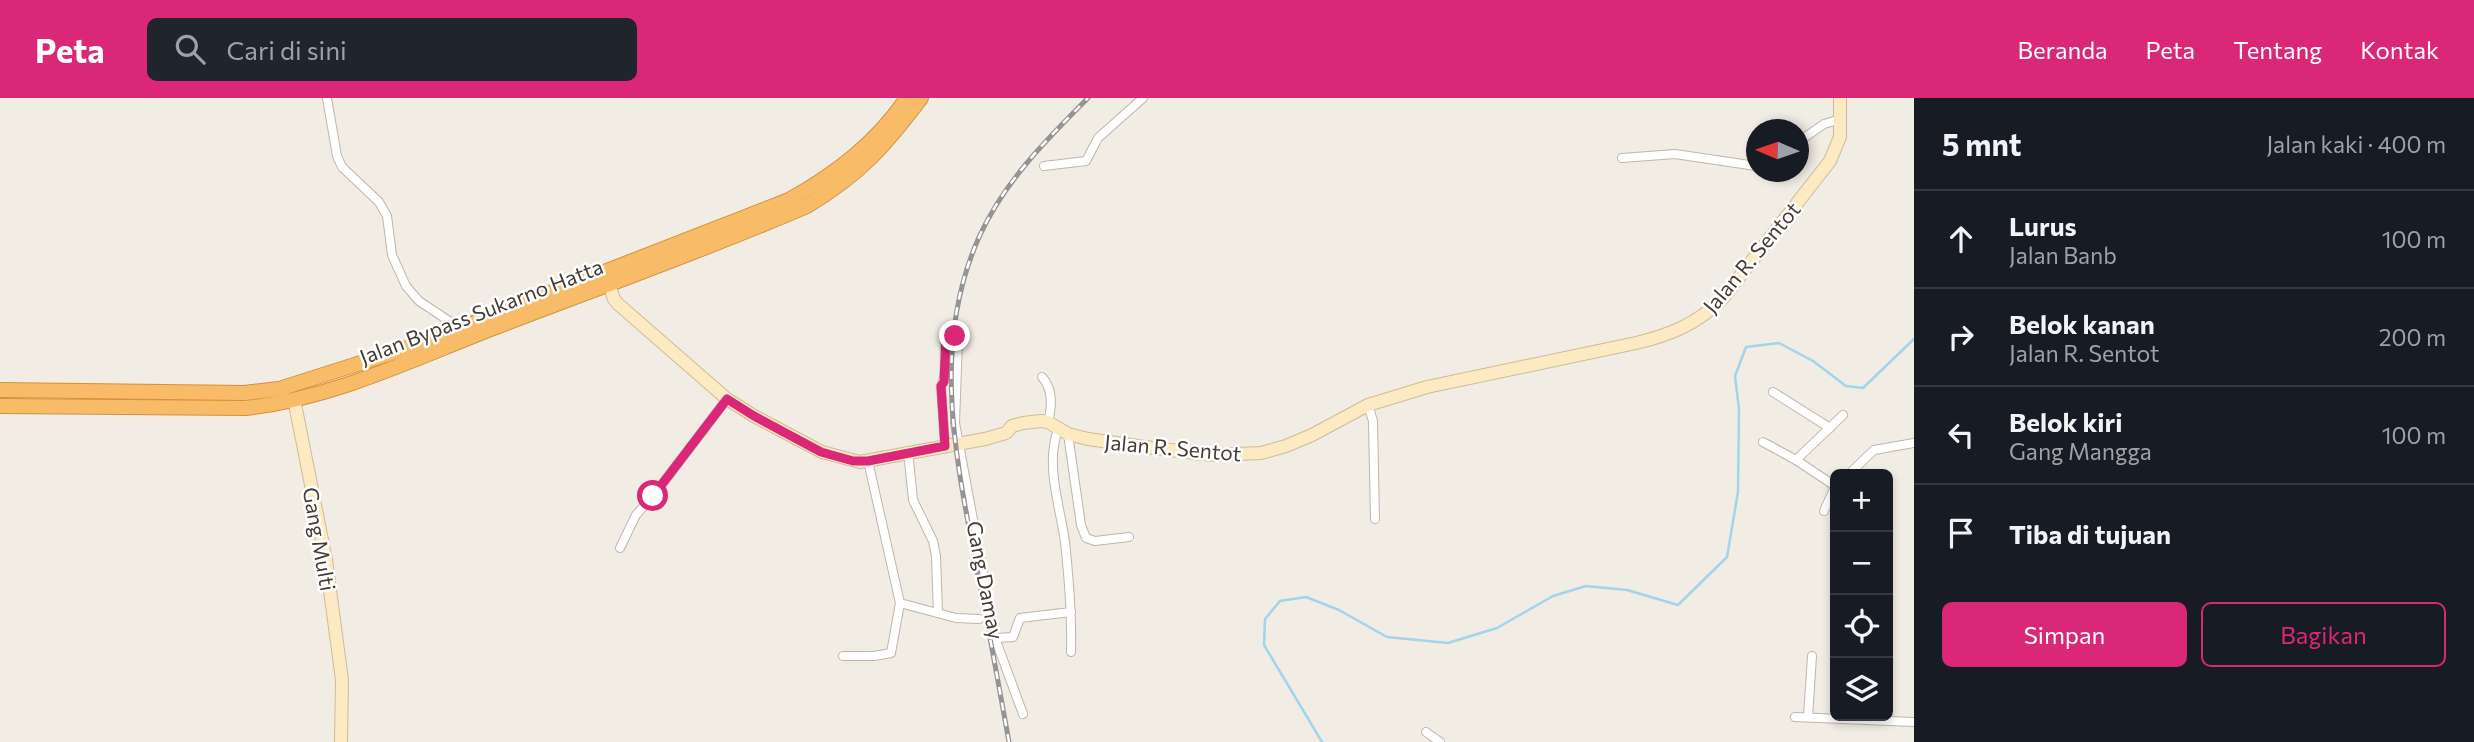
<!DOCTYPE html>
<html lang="id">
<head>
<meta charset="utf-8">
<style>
  :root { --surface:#171b24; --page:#20242c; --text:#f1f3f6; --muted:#9ea1a6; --line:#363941; --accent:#db2777 }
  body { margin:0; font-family:Commissioner,sans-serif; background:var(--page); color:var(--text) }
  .controls { position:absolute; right:21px; bottom:21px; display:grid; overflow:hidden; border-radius:10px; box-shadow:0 4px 10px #0003 }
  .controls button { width:63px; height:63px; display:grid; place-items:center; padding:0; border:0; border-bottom:2px solid var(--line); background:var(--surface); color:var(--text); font:35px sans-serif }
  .compass { position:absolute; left:1746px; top:21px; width:63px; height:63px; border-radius:50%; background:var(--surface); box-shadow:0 4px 10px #0003; rotate:272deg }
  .stop { position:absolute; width:21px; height:21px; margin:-16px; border:5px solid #db2777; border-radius:50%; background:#fff }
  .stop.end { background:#db2777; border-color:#fff; box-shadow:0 2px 7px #0008 }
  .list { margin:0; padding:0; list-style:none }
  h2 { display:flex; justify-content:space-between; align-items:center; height:91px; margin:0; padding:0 28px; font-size:30px }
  h2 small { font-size:23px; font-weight:400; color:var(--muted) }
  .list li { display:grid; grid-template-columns:46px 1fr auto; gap:21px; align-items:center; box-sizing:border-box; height:98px; padding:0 28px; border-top:2px solid var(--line) }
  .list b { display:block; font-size:26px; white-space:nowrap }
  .list p { margin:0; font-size:23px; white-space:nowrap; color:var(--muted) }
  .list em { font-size:23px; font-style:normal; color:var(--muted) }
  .actions { display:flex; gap:14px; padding:21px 28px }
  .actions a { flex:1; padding:16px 0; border:2px solid var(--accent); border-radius:10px; text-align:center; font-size:24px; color:var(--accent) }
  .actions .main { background:var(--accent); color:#fff }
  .icon { flex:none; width:38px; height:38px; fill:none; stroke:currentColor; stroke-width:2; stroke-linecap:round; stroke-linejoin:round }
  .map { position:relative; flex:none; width:1914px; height:644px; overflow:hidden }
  header { display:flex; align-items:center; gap:42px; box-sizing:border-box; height:98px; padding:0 35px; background:var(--accent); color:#fff }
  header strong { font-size:33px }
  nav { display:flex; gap:38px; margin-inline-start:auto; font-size:24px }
  .search { width:490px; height:63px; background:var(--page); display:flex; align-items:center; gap:18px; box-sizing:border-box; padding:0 24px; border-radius:10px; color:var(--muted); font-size:26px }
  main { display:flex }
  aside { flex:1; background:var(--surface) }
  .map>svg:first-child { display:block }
</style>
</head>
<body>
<header>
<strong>Peta</strong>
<div class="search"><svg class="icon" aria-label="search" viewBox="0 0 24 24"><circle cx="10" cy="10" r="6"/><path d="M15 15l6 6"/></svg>Cari di sini</div>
<nav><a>Beranda</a><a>Peta</a><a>Tentang</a><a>Kontak</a></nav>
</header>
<main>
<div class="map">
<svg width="1914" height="644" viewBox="0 0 1914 644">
  <rect width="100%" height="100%" fill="#f1ece4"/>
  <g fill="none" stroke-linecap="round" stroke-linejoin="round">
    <!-- stream -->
    <path stroke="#a2d4ec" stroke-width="2.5" d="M1322 644 1264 547 1265 521 1280 503 1306 499 1339 512 1387 539 1448 545 1497 530 1553 498 1586 488 1627 492 1678 507 1727 459 1738 394 1739 311 1735 278 1746 249 1779 245 1813 263 1846 288 1863 290 1914 241"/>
    <!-- street casing -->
    <g stroke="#bfb6aa" stroke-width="10">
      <g id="street">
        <path d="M327 0 337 58 342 69 379 104 387 118 392 157 406 188 419 203 449 223 456 233"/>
        <path d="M1798 44 1824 26 1841 21"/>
        <path d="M1622 60 1675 56 1756 68"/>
        <path d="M1044 68 1086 63 1098 40 1143 0"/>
        <path d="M1042 279C1053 291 1052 309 1048 324"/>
        <path d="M1773 294 1830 330"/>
        <path d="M1368 307 1373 323 1375 421"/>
        <path d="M1058 332C1045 367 1060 408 1065 444 1069 481 1072 517 1071 554"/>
        <path d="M1068 336 1081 427 1086 440 1095 443 1129 439"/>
        <path d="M1763 344 1796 362 1835 388"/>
        <path d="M945 348 941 288C949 274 941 252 947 236L958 240 955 325 990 513 995 540 1023 616"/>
        <path d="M908 353 913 402 933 443 936 458 938 515"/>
        <path d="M1796 362 1843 317"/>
        <path d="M868 363 900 505 956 520 979 521"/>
        <path d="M1849 376 1874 352 1914 345"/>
        <path d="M1824 413 1835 389"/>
        <path d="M620 450 636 417 653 398 727 301"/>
        <path d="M995 540 1013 539 1020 520 1071 514"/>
        <path d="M843 558H874L891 555 900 505"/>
        <path d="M1795 619 1914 624"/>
        <path d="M1808 619 1812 558"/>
        <path d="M1426 634 1440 644"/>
      </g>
    </g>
    <!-- secondary casing -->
    <g stroke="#d0bb96" stroke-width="14">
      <g id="secondary">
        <path d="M607 180 614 201 618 206 727 301 754 318 822 354 860 364 985 341 1006 335 1012 328 1023 325 1041 323 1048 324 1068 336 1088 341 1145 349 1212 357 1261 355 1286 348 1312 337 1368 307 1427 289 1636 245C1670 237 1697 226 1722 201L1830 63 1840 39V0"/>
        <path d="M294 301 326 462 342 582 341 644"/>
      </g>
    </g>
    <!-- highway casing -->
    <g stroke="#d68f39" stroke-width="16">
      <g id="highway">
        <path d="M0 292 244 295 279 291 417 247 789 102C836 76 876 45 907 0"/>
        <path d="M0 308 245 310C332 301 415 260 496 229 600 189 705 152 807 108 860 76 884 49 921 0"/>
      </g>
    </g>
    <!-- street -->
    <use href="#street" stroke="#fff" stroke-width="8"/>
    <!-- secondary -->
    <use href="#secondary" stroke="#fceac3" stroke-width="12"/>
    <!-- highway -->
    <use href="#highway" stroke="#f8bc69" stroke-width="14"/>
    <!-- rail casing -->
    <g stroke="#949494" stroke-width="5">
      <path id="rail" d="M1009 644C998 583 987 522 975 461 954 352 932 242 980 137 1005 83 1047 41 1088 0"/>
    </g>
    <!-- rail -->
    <use href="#rail" stroke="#fff" stroke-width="2.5" stroke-dasharray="8" stroke-linecap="butt"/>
  </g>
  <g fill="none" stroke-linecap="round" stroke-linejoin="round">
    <!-- route -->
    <path stroke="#db2777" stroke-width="9" d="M653 398 727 301 754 318 821 354 853 363H868L945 348 941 288 944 284 946 238H955"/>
  </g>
  <g text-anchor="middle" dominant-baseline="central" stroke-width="5" stroke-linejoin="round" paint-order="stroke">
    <!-- street labels -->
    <g font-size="21" fill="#433c34" stroke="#fff">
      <text transform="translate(1751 159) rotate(-50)">Jalan R. Sentot</text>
      <text transform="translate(481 213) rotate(-21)">Jalan Bypass Sukarno Hatta</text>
      <text transform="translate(1173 349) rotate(5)">Jalan R. Sentot</text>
      <text transform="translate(320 441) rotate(80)">Gang Multi</text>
      <text transform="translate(986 482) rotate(79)">Gang Damay</text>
    </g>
  </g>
</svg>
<div class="controls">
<button>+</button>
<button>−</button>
<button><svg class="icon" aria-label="locate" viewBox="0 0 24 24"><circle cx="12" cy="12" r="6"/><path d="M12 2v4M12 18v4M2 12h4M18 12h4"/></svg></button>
<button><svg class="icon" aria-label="layers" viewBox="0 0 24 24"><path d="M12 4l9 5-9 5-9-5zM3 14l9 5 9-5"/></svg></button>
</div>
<svg class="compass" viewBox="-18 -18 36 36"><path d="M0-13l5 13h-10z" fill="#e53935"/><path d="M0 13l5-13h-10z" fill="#9ea1a6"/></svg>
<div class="stop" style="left:653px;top:398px"></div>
<div class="stop end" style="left:955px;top:238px"></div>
</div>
<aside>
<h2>5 mnt<small>Jalan kaki · 400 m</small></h2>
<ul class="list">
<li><svg class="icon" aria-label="ahead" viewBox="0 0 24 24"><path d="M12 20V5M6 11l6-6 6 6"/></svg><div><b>Lurus</b><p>Jalan Banb</p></div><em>100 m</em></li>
<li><svg class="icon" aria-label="right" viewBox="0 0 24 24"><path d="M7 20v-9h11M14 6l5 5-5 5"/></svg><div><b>Belok kanan</b><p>Jalan R. Sentot</p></div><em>200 m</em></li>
<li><svg class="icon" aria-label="left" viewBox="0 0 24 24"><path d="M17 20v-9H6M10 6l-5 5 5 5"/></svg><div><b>Belok kiri</b><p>Gang Mangga</p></div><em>100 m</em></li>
<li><svg class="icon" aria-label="arrive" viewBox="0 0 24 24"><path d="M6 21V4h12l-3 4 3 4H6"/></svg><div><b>Tiba di tujuan</b></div></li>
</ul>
<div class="actions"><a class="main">Simpan</a><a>Bagikan</a></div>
</aside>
</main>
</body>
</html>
